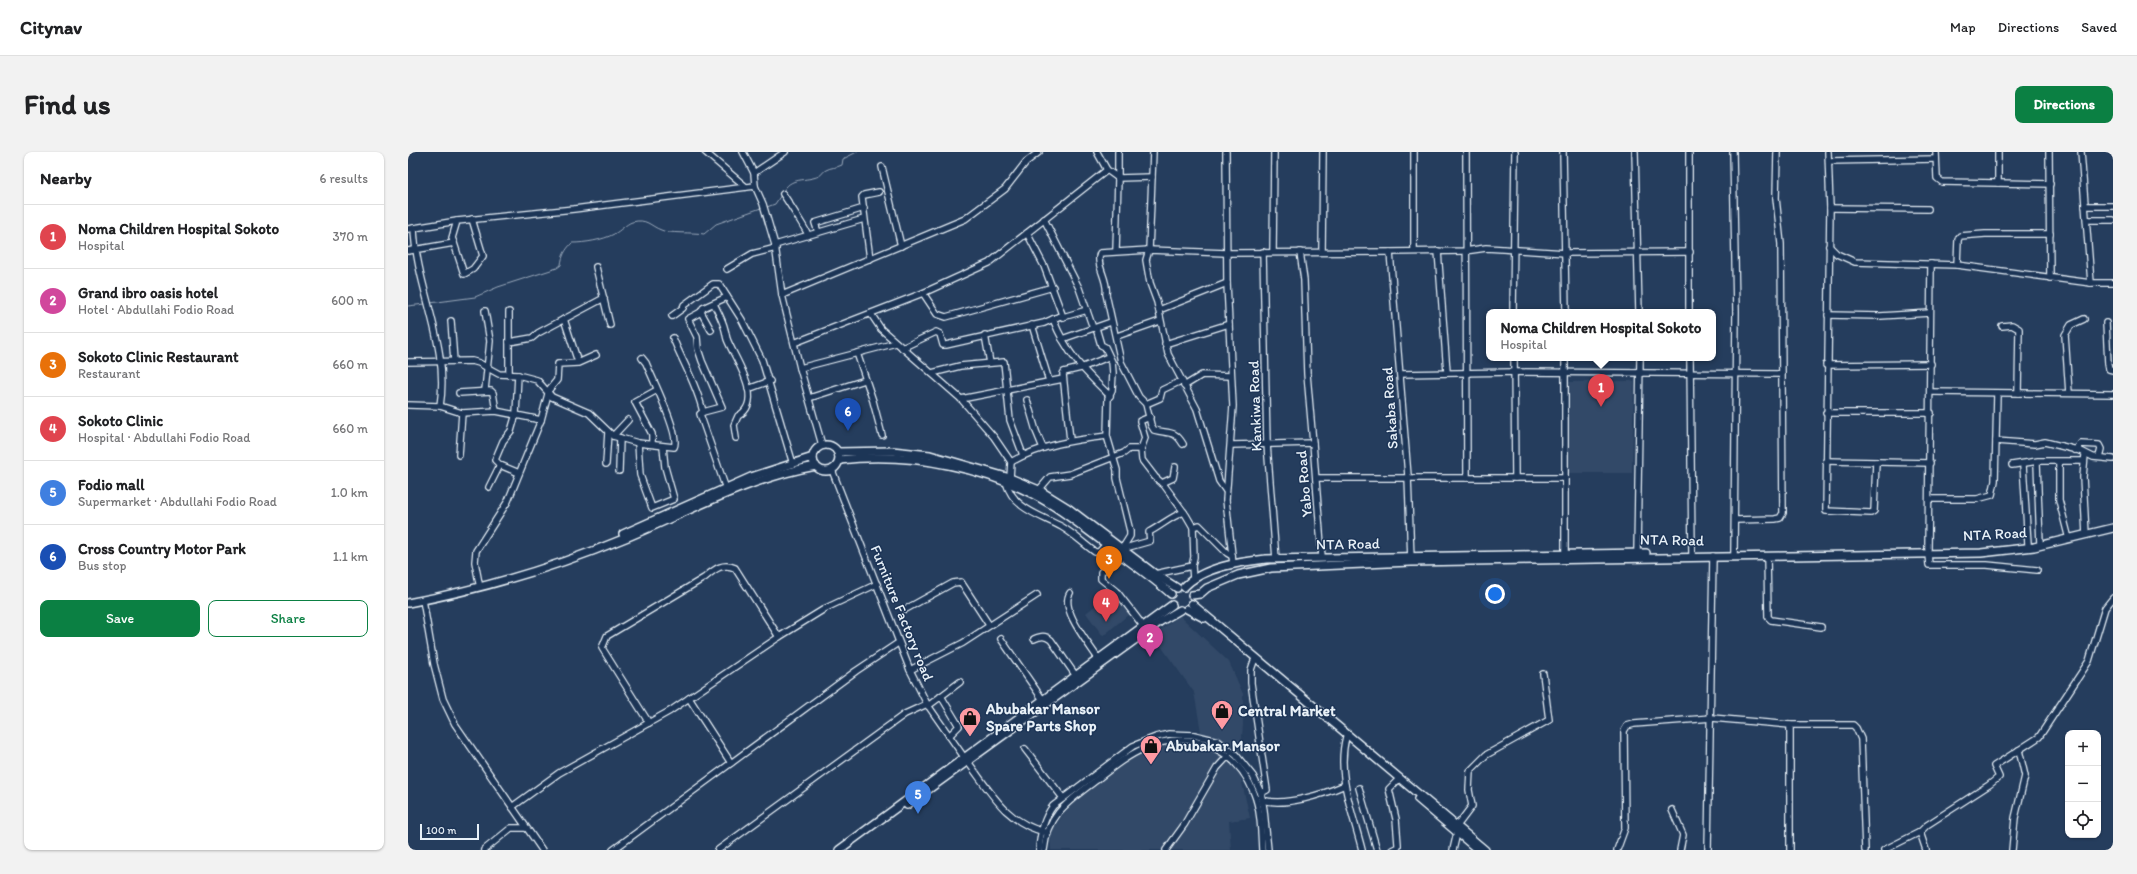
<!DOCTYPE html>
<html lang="en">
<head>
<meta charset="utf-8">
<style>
  :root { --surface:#fff; --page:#f2f2f2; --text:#202124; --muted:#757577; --line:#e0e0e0; --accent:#0b8043 }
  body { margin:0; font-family:Itim,sans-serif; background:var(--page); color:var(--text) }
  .controls { position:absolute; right:12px; bottom:12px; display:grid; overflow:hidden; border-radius:8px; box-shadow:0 1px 3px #0004 }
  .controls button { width:36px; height:36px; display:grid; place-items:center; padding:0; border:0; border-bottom:1px solid var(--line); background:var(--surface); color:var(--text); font:20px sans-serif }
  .scale { position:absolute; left:12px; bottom:10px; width:59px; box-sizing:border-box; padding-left:4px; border:2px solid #e8f1f8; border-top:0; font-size:11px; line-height:14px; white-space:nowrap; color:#e8f1f8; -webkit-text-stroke:3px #1d3557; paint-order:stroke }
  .you { position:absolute; left:1087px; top:442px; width:14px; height:14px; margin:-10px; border:3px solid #fff; border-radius:50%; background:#1a73e8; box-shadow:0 0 0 6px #1a73e833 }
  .badge { display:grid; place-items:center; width:26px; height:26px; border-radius:50%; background:var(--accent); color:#fff; font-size:13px; font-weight:700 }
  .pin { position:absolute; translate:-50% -33px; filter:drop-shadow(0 1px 2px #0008) }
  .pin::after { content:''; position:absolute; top:21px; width:14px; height:12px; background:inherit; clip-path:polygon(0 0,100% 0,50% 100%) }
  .popup { position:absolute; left:1078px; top:157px; width:230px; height:52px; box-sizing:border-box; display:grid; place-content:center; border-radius:8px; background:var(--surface); filter:drop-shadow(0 1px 3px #0005); font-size:13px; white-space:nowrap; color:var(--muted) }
  .popup b { font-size:15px; color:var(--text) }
  .popup::after { content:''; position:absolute; left:50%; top:100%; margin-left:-8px; border:8px solid transparent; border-top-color:var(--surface) }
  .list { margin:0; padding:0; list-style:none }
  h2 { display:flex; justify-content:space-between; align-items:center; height:52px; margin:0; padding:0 16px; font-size:17px }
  h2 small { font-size:13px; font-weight:400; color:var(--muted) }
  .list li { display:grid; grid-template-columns:26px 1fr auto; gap:12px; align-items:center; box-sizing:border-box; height:64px; padding:0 16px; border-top:1px solid var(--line) }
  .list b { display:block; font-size:15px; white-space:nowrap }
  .list p { margin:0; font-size:13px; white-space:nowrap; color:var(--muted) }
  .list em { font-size:13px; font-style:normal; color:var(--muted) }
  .actions { display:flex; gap:8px; padding:12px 16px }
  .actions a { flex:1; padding:9px 0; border:1px solid var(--accent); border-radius:8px; text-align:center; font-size:14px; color:var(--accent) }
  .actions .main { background:var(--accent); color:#fff }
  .icon { flex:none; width:22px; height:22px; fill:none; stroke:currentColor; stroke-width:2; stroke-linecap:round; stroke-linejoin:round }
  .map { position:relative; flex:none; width:1705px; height:698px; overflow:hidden; border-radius:8px }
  header { display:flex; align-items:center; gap:24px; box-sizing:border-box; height:56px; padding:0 20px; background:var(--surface); border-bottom:1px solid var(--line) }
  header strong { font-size:19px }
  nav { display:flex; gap:22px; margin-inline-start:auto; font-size:14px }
  .intro { display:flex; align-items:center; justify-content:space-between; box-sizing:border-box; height:96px; padding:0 24px }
  h1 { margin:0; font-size:28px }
  .button { padding:10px 18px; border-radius:8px; background:var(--accent); color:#fff; font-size:14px; font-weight:700 }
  main { display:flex; gap:24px; padding:0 24px }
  aside { flex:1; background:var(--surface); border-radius:8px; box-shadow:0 1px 3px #0004 }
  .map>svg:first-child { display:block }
</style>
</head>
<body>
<header>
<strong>Citynav</strong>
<nav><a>Map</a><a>Directions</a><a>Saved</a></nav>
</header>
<div class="intro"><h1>Find us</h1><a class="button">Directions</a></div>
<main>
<aside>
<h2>Nearby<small>6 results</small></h2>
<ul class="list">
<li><span class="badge" style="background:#e0444e">1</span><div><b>Noma Children Hospital Sokoto</b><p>Hospital</p></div><em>370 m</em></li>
<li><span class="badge" style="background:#d1479c">2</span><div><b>Grand ibro oasis hotel</b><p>Hotel · Abdullahi Fodio Road</p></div><em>600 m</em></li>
<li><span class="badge" style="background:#e8710a">3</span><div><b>Sokoto Clinic Restaurant</b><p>Restaurant</p></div><em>660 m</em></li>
<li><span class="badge" style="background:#e0444e">4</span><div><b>Sokoto Clinic</b><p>Hospital · Abdullahi Fodio Road</p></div><em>660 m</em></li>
<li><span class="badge" style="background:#3f7fe0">5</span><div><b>Fodio mall</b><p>Supermarket · Abdullahi Fodio Road</p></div><em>1.0 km</em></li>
<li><span class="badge" style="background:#1a4fb4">6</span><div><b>Cross Country Motor Park</b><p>Bus stop</p></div><em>1.1 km</em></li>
</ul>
<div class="actions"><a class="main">Save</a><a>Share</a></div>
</aside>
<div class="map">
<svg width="1705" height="698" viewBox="0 0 1705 698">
  <rect width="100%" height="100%" fill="#253d5d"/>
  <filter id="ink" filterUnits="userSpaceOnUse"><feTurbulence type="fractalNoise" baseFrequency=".025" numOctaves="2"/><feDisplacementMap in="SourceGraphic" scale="8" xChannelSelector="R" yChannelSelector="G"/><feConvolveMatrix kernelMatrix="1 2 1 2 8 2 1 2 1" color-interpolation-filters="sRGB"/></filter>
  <g filter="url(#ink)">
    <!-- built -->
    <g fill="#334a68">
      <path d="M1223 229 1226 230 1224 321H1161V230Z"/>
      <path d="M705 440 721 462 695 484 678 461Z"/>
      <path d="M772 464 821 510 835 542V573L831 618 842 666 821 669 823 698H643L642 681 661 655 698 623 740 595 794 585 786 540 745 483Z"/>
    </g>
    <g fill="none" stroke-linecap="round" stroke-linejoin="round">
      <!-- stream -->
      <g stroke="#99a8ba" stroke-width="1">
        <path d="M375 40C382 24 398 30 411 24 414 23 415 19 418 18 423 15 428 16 434 13L435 7 449 0"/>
        <path d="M359 55 367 52 373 43"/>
        <path d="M22 151 67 145 90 135 149 116 153 113C154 104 157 98 164 91 177 91 195 88 206 82 212 79 218 72 224 70 239 66 242 74 253 78 260 82 285 80 296 82L308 72 353 56"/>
        <path d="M0 154 17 152"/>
      </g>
      <!-- minor casing -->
      <g stroke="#e8f1f8" stroke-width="8">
        <g id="minor">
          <path d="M297 0 338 35"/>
          <path d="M335 0 346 21 347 34 355 52 367 93 374 143 392 216 414 293"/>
          <path d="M689 0 699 18 710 26 708 99"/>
          <path d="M710 0V26L744 25"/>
          <path d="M745 0 741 98 738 108 742 131 749 150 760 202 789 257 811 329 818 339"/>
          <path d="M818 0 819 131 825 254 818 348 825 412"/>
          <path d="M1058 0 1059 326"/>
          <path d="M1155 0 1158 160"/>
          <path d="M1227 0 1231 160"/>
          <path d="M1281 0V160"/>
          <path d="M1325 0 1328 159 1326 402"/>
          <path d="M1420 0 1422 56 1418 359 1463 361 1466 359 1468 310"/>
          <path d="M1528 0 1529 26 1534 30 1642 32"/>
          <path d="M1641 0 1642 126"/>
          <path d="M1673 0 1683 131"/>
          <path d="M1421 9 1528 7"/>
          <path d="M474 15 493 94"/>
          <path d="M346 21 377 0"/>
          <path d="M1590 31V0"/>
          <path d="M375 42C379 48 399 79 400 83"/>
          <path d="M1677 54H1705"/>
          <path d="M1422 56 1520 57"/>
          <path d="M636 67 671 136 685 176H688L693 193 697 195 704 210 705 221 704 238 700 246 699 284 709 318V326L722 379V384L714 397"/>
          <path d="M1679 68H1705"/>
          <path d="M6 76C8 136 42 193 32 254"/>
          <path d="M0 77 49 69"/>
          <path d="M410 80 407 71 456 56"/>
          <path d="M619 81 636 114 655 165"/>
          <path d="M46 91 56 122 65 117 75 104 64 67"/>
          <path d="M367 93 456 67"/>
          <path d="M1421 94 1429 102 1447 110 1549 113 1683 131H1705"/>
          <path d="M0 99 46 91 44 86 49 69 166 57 347 34"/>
          <path d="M1006 99V0"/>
          <path d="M1030 99 1039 220"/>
          <path d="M855 100 859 292 868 407"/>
          <path d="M865 100 866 0"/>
          <path d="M892 100 896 128 899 222 905 291"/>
          <path d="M914 100 915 0"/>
          <path d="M982 100 1000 324 1003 408"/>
          <path d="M462 107 454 45 456 43 471 40"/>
          <path d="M1549 113 1550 88 1552 84 1577 82H1642"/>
          <path d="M188 115 202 173"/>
          <path d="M319 117 344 102 368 96"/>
          <path d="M515 141 529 162 538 165 645 135"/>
          <path d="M374 143 557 67 597 37 618 10 631 0"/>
          <path d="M306 152C310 160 315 169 317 178 318 181 318 184 319 187 326 206 358 249 330 264L326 273 328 286"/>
          <path d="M751 158 819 131"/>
          <path d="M77 159 82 189 77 238"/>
          <path d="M293 160 303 178"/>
          <path d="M1105 160 1107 0"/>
          <path d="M463 162 473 177 553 247 586 285 603 310 602 326"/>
          <path d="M1420 163 1472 164 1522 161"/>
          <path d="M264 164 275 156 276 153 305 132H311L334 168 354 208 385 312"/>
          <path d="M156 167 170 210"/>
          <path d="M645 167C659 202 675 218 702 244"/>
          <path d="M43 169 46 209"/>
          <path d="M1698 171 1700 212 1701 217 1705 218"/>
          <path d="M624 173 641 229"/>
          <path d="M1594 174 1604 173 1611 177 1610 241"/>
          <path d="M577 183 582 211"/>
          <path d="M709 184 752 169"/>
          <path d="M265 186C275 211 289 233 295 260L292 262 318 337"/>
          <path d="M654 187 703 170"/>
          <path d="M101 190 124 186 130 181 196 146"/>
          <path d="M386 191 515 141 581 111 699 18"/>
          <path d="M757 192 821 172"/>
          <path d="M494 196 528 180 532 182 535 193H538L636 171 652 164 655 165 679 158"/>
          <path d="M449 201 465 249 474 283"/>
          <path d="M1282 206 1284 402"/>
          <path d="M0 210 64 209 71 211 91 222 110 223 129 228 144 245 181 261 205 284 230 291 266 295C273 284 244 226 238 211L234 206"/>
          <path d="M1418 213 1523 212"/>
          <path d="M392 216 488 191"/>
          <path d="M524 221 552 214 596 210 602 268 615 303"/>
          <path d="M992 222 1106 220 1373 222"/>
          <path d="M101 223V160"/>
          <path d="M110 223 108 262 103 279 95 289 87 308 92 313 111 321"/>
          <path d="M776 234 794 223 823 224"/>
          <path d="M340 237 362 229"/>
          <path d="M140 239 149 228 150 212 170 211 188 203"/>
          <path d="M1523 240 1705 242"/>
          <path d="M51 241 83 239 85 241 88 259"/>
          <path d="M1661 241 1657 183 1663 173 1676 167"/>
          <path d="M401 246 457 228"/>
          <path d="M553 247 655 227"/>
          <path d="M619 248 628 279 635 296"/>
          <path d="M738 252 752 246 754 238 773 229"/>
          <path d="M0 253 32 254 54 261 88 259 133 268"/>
          <path d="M295 260 314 255 294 209 290 197 289 185 280 167 293 160 295 156 319 145"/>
          <path d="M1418 261H1523"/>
          <path d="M742 265 732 269 737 286 733 297 734 308 747 325 756 333 778 363 785 375 786 405 784 414 747 422"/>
          <path d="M205 284 220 268"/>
          <path d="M662 288 655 222 656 220 673 216 700 205"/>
          <path d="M1588 289 1627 292 1637 290 1673 299 1685 305 1705 307"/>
          <path d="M230 291 232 323 244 356 266 347 257 315 255 295"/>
          <path d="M244 291V282L227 250 249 238"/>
          <path d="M775 292C766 277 760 282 746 278L743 273 738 252 731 245 713 210 698 142C701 129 687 113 692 101L741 98 818 101 982 100 1057 99 1078 96 1158 101 1282 100"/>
          <path d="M823 293 905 291 914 405"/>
          <path d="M1667 298 1673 292 1691 293 1693 297 1691 305"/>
          <path d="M51 303 54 261"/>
          <path d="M1677 303 1675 325 1678 383"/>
          <path d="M1418 309 1522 311"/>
          <path d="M603 310C633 293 665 288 699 284"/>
          <path d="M1651 310V348L1661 387"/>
          <path d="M1629 311 1632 392"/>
          <path d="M198 312 200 280"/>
          <path d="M1604 313 1630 309H1676"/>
          <path d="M1615 313 1620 392"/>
          <path d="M424 318 502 518 519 552 556 605"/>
          <path d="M211 319 212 286"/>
          <path d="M908 326H1107L1106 206"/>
          <path d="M1107 326H1157"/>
          <path d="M598 330C605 357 632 363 654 375 666 382 676 392 687 400H691L698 392"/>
          <path d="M754 331 765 326 767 315"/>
          <path d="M81 335 92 313"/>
          <path d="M631 338 642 325 662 322 716 301 721 297H733"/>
          <path d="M1522 347H1569L1584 343 1587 329 1589 242"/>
          <path d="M1327 368 1367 367 1372 366 1375 361 1373 92 1368 46 1369 0"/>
          <path d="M785 375 791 373 819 401 824 404"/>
          <path d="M714 397 742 389 741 380C753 374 762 365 776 360"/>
          <path d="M1520 397 1523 112"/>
          <path d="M1229 401 1232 206"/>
          <path d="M1157 402V206"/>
          <path d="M1520 402 1521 413H1579L1629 418"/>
          <path d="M715 404 693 420V427L709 440 736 475"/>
          <path d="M1359 404 1360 465 1363 468 1413 475"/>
          <path d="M784 414 785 427"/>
          <path d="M71 431 67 410 68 399 100 349 133 268 140 242"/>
          <path d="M662 441C651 457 682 493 691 508"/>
          <path d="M15 448 26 512 35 547 47 572 134 698"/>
          <path d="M498 457 545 431 553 430 581 473"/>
          <path d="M593 487 635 548"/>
          <path d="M626 487C633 484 637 483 643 488L668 524"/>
          <path d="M846 509 843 518V531L859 638 853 641"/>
          <path d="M502 518 555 491 629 443"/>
          <path d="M533 544 551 574 541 584"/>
          <path d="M281 546 323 611"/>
          <path d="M520 554 552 530"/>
          <path d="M241 571 194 496 199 484 296 426C306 418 314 410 327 416L371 485"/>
          <path d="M1382 573V698"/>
          <path d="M938 585C928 623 945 661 954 698"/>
          <path d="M617 597 655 646"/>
          <path d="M560 610C582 639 598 671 637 680"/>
          <path d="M951 636 969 698"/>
          <path d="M854 648C877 655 916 642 937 633"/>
          <path d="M104 655 151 621 262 559 371 485 418 456 469 432"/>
          <path d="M1264 658 1275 683 1272 698"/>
          <path d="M1049 674 1064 654 1061 638 1062 619 1078 603 1141 568 1135 522"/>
          <path d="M1512 680 1518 698"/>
          <path d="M76 698 103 676H118"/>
          <path d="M205 698 448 519 490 491"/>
          <path d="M310 698 497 562 519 552"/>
          <path d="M631 698C632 683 636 666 645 654L725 594 748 585 761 582 786 583 810 589 828 603 845 624 853 641 856 658 860 698"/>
          <path d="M636 698C640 660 663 648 691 626 705 615 720 603 737 596 782 576 828 595 846 641 853 658 853 680 854 698"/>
          <path d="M758 698 776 673 809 616 820 604"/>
          <path d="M984 698 990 695V692L988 667 981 637 989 629"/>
          <path d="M1045 698 1049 681"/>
          <path d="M1209 698 1217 676 1216 579 1219 574 1226 572 1304 566 1382 573H1445L1448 576 1453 587 1457 698"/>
          <path d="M1300 698 1305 404"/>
          <path d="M1476 698 1512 680 1519 673 1581 633 1591 625 1586 614 1631 585 1681 509 1697 456 1705 446"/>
          <path d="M1604 698 1607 666 1617 624 1611 598"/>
        </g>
      </g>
      <!-- major casing -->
      <g stroke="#e8f1f8" stroke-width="10">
        <g id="major">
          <circle cx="418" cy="306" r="13"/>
          <path d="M430 300 484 299 522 303 602 326 631 338 660 356 747 422 769 436"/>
          <path d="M431 308C503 300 583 315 644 353 663 365 680 379 698 392 720 409 743 424 763 442"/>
          <path d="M215 382 343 325 405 305"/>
          <path d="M776 435C795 415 832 410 858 407L1238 401"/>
          <path d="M784 443 792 442 799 436 830 423 863 416 1003 410 1573 401 1626 395 1705 376"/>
          <path d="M0 451C74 437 145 416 215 387 278 361 340 326 408 314"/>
          <path d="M784 452 1077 698"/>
          <path d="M779 457 796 466"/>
          <path d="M1010 647 1070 698"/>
          <path d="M499 653 753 469 772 458"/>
          <path d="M431 698 764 453"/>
        </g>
      </g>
      <!-- minor -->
      <use href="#minor" stroke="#1d3557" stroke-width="5.5"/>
      <!-- major -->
      <use href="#major" stroke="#1d3557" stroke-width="7"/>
    </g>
  </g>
  <!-- icons -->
  <defs>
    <g id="shop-pin" transform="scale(1.15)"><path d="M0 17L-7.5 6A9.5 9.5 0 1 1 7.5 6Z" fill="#ff9aa2" stroke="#1d3557"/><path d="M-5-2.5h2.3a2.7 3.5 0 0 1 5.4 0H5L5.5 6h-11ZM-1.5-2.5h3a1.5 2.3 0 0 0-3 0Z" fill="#111"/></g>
  </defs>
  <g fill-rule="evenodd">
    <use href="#shop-pin" x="814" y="559"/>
    <use href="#shop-pin" x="562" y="566"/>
    <use href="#shop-pin" x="743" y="594"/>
  </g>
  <g text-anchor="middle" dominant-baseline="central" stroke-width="3" stroke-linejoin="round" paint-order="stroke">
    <!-- street labels -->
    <g font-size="15" fill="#e8f1f8" stroke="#1d3557">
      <text transform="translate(847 254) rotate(-92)">Kankiwa Road</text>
      <text transform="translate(982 256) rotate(-94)">Sakaba Road</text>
      <text transform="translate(896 332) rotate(-95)">Yabo Road</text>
      <text transform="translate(1587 382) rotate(-3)">NTA Road</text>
      <text transform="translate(1264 388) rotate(1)">NTA Road</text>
      <text transform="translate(940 392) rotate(-1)">NTA Road</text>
      <text transform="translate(494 461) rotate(68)">Furniture Factory road</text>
    </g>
    <!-- poi labels -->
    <g font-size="15" font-weight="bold" fill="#e8f1f8" stroke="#1d3557" text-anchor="start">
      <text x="578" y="557">Abubakar Mansor<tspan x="578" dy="17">Spare Parts Shop</tspan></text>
      <text x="830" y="559">Central Market</text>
      <text x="758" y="594">Abubakar Mansor</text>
    </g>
  </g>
</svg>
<div class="controls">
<button>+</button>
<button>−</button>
<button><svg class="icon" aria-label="locate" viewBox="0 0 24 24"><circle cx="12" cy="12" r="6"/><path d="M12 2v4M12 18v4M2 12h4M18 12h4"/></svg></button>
</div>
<div class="scale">100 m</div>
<div class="you"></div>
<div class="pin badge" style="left:1193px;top:255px;background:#e0444e">1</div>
<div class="popup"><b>Noma Children Hospital Sokoto</b>Hospital</div>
<div class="pin badge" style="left:742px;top:505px;background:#d1479c">2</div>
<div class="pin badge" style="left:701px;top:427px;background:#e8710a">3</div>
<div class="pin badge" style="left:698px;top:470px;background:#e0444e">4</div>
<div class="pin badge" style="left:510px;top:662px;background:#3f7fe0">5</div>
<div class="pin badge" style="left:440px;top:279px;background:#1a4fb4">6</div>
</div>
</main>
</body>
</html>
